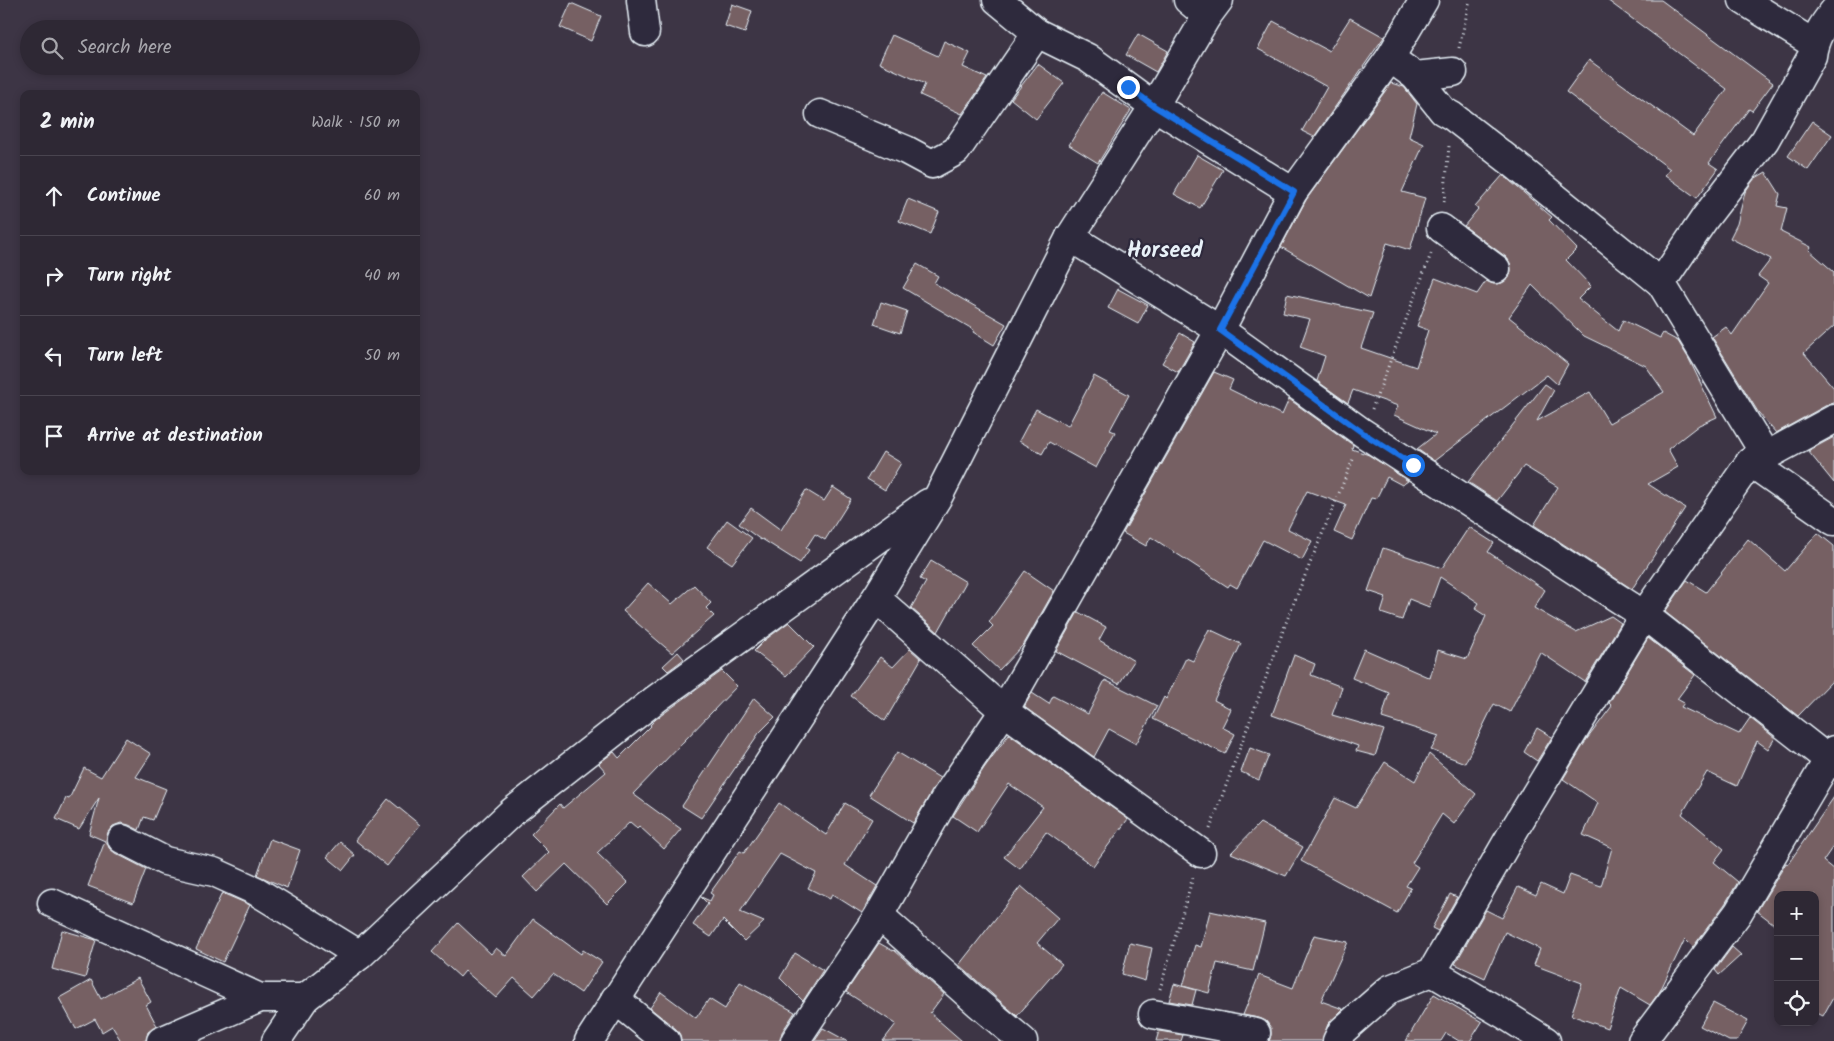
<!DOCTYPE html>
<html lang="en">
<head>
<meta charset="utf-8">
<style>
  :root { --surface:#2e2834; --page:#36303c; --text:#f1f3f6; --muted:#a7a6ac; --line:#49444f }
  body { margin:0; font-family:Kalam,sans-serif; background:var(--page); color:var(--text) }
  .controls { position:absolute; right:15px; bottom:15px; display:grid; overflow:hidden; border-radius:10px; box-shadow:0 2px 8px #0003 }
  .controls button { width:45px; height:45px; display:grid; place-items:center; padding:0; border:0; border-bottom:1px solid var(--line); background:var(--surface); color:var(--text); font:25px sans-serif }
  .stop { position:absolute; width:15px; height:15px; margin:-11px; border:4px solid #1a73e8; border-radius:50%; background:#fff }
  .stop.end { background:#1a73e8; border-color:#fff; box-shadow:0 1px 5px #0008 }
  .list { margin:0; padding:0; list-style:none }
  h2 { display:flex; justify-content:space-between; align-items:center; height:65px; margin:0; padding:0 20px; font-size:21px }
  h2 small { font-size:16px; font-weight:400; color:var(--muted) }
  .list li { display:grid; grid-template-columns:32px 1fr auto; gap:15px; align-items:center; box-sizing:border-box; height:80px; padding:0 20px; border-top:1px solid var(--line) }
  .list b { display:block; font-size:19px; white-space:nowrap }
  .list em { font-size:16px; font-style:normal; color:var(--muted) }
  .icon { flex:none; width:28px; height:28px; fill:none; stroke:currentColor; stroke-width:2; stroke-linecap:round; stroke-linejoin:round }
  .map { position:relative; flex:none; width:1834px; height:1041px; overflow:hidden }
  .search { position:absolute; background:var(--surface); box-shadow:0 2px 8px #0003; left:20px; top:20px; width:400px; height:55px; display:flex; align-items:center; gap:12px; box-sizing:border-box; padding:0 18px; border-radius:28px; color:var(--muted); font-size:19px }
  .panel { position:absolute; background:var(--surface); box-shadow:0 2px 8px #0003; left:20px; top:90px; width:400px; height:385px; border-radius:10px }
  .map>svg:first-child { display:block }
</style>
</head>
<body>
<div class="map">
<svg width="1834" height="1041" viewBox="0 0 1834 1041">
  <rect width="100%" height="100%" fill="#3d3545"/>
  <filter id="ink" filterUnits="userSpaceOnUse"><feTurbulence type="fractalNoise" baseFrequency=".02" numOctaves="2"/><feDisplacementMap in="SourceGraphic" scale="10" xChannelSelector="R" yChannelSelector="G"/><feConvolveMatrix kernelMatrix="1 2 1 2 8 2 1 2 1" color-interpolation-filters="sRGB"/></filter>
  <g filter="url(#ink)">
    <!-- building -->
    <g fill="#766164" stroke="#e8f1f8">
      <path d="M1607 0H1661L1773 83 1752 111 1749 109 1709 163 1718 169 1697 198 1665 175 1670 169 1566 92 1589 60 1693 136 1727 89Z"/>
      <path d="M571 3 601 16 591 41 560 27Z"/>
      <path d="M732 4 752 11 745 33 725 26Z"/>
      <path d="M1350 18 1384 37 1314 137 1302 131 1327 87 1258 49 1273 21 1329 51Z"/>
      <path d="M1138 34 1168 51 1156 72 1126 55Z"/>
      <path d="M892 35 938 56 944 41 970 53 963 67 987 78 962 114 920 95 925 84 879 63Z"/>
      <path d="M1038 64 1064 83 1036 119 1011 99Z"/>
      <path d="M1391 83 1404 87 1417 104 1409 137 1424 144 1402 192 1425 198 1410 250 1387 243 1369 298 1281 247 1306 200Z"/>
      <path d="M1102 92 1131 110 1098 163 1069 145Z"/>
      <path d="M1812 121 1832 135 1808 170 1788 156Z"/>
      <path d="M1197 155 1223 170 1200 208 1174 194Z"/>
      <path d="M1766 172 1780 194 1777 206 1787 208 1781 232 1811 247 1809 250 1834 272V326L1804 353 1834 388V403L1827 405 1776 433 1758 412 1712 337 1726 327 1732 335 1768 283 1758 276 1771 259 1730 238 1737 224 1745 192 1754 179Z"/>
      <path d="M1503 175 1552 217 1549 220 1577 249 1566 260 1591 286 1578 299 1618 331 1623 320 1660 338 1663 333 1678 341 1689 359 1717 417 1699 425 1668 449 1678 467 1648 484 1685 508 1632 589 1534 525 1558 487 1524 466 1497 501 1468 482 1545 384 1554 390 1537 421 1590 392 1609 423 1664 392 1646 366 1584 336 1532 285 1509 317 1568 364 1557 384 1547 375 1434 461 1417 449 1436 434 1394 415 1398 406 1353 390 1348 403 1317 381 1325 356 1300 347 1310 319 1283 313 1287 294 1373 313 1361 348 1416 367 1428 330 1417 326 1435 278 1477 294 1486 281 1494 284 1502 283 1509 278 1511 271 1510 263 1506 257 1464 226 1478 209 1475 207Z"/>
      <path d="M908 199 939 212 930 234 899 221Z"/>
      <path d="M917 264 938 276 934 283 1006 324 994 345 973 332 974 330 903 288Z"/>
      <path d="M1118 289 1148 305 1138 324 1108 308Z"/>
      <path d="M881 302 907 311 900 333 874 324Z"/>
      <path d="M1180 333 1195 342 1178 372 1162 363Z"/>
      <path d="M1214 372 1233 380 1229 389 1282 415 1289 399 1353 445 1352 449 1369 455 1408 481 1402 485 1387 477 1376 499 1371 498 1352 540 1334 532 1346 505 1307 491 1288 529 1312 541 1302 560 1263 540 1237 588 1230 584 1228 587 1151 537 1146 546 1123 533Z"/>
      <path d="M1094 376 1129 395 1110 430 1115 432 1096 468 1049 442 1042 454 1019 441 1036 409 1068 426Z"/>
      <path d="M1834 437V483L1808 451Z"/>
      <path d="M883 452 901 463 885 490 867 479Z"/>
      <path d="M833 487 851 499 825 540 815 534 806 548 809 550 800 563 762 539 761 540 739 524 751 508 781 530 806 490 824 501Z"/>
      <path d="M727 520 752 538 732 564 707 547Z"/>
      <path d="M1469 527 1494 543 1488 552 1545 590 1534 608 1576 632 1611 616 1621 623 1585 682 1540 652 1510 712 1494 704 1465 763 1431 750 1439 736 1382 718 1389 693 1352 678 1364 649 1430 678 1438 650 1467 659 1486 616 1475 609 1479 603 1440 577 1429 607 1409 599 1402 620 1381 613 1386 597 1368 591 1383 548 1442 568Z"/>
      <path d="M1818 533 1834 546V679L1798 716 1665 612 1687 580 1706 592 1748 539 1785 571Z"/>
      <path d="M931 561 966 582 938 632 911 608 926 582 920 579Z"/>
      <path d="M1025 571 1054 591 1024 644 999 670 973 646 993 626 989 622Z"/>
      <path d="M648 583 672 604 694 585 711 603 706 608 714 616 672 653 623 611Z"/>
      <path d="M1078 612 1106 627 1099 640 1134 661 1119 684 1056 651Z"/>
      <path d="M789 622 814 647 786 676 754 651 765 640Z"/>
      <path d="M1209 629 1241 644 1214 700 1231 709 1222 727 1235 734 1225 754 1153 719 1164 697 1166 699 1186 658 1193 661Z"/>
      <path d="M1648 638 1695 675 1677 699 1684 703 1681 707 1739 734 1750 718 1775 738 1768 749 1757 741 1737 786 1707 772 1682 814 1724 849 1714 862 1738 882 1725 904 1693 947 1685 939 1660 991 1650 1005 1621 988 1607 1028 1571 1015 1582 983 1534 965 1540 949 1505 932 1485 978 1455 964 1486 910 1502 918 1518 887 1536 895 1541 884 1563 894 1570 875 1601 886 1612 848 1583 835 1598 803 1563 779 1587 739 1612 706 1609 703Z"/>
      <path d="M910 649 921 659 885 721 851 696 880 657 893 667Z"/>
      <path d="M678 652 684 659 668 671 663 666Z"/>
      <path d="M1294 655 1315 664 1311 675 1342 687 1332 715 1384 730 1375 756 1356 751 1358 746 1272 715Z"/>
      <path d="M722 671 737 686 633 794 681 829 664 849 639 826 637 828 630 822 597 853 628 883 607 904 566 864 537 892 523 877 549 852 531 834 560 804 563 808 606 772 599 764 603 760 614 752 619 758 651 726 650 725 656 719Z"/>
      <path d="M1105 680 1157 706 1136 744 1109 729 1094 757 1024 707 1032 693 1049 704 1053 696 1088 714Z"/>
      <path d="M754 698 775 717 759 733 701 818 682 806Z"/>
      <path d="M1537 728 1552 737 1537 761 1524 752Z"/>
      <path d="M1009 734 1128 819 1093 866 1046 832 1020 869 1004 857 1043 807 1009 784 977 832 953 816 984 768Z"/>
      <path d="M126 738 151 754 136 777 166 789 153 820 144 817 139 830 129 825 121 823 113 826 108 832 106 840 109 848 115 853 146 869 133 903 88 886 105 841 89 834 99 798 79 829 56 819 66 798 69 799 84 768 101 777Z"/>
      <path d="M1250 748 1269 755 1259 780 1241 772Z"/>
      <path d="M897 752 940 778 913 823 869 795Z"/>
      <path d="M1429 754 1476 794 1454 824 1442 814 1412 863 1418 867 1406 886 1411 888 1397 913 1301 861 1335 798 1356 808 1385 762 1415 781Z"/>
      <path d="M1834 797V845L1823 861 1834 870V996L1823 1016 1815 1012V895H1778V927L1757 911 1786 863 1788 864Z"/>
      <path d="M388 799 420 825 387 866 355 840Z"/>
      <path d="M779 803 826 835 845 803 872 819 845 865 877 886 862 913 832 894 830 899 808 888 816 873 780 854 740 912 764 922 744 941 723 920 711 937 693 925 708 904 701 897 710 901 713 895 710 893 740 851 744 853Z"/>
      <path d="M1260 823 1303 847 1286 876 1231 853Z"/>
      <path d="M270 839 300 850 287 888 257 875Z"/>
      <path d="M340 842 355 855 343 870 327 857Z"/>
      <path d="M1021 886 1058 918 1037 943 1062 964 1017 1016 959 965Z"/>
      <path d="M222 893 250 905 223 962 196 949Z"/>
      <path d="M1450 894 1457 897 1438 931 1432 928Z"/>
      <path d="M1210 911 1265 923 1253 971 1217 963 1209 993 1183 986 1195 945 1201 947Z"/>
      <path d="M533 919 581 954 583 950 602 962 581 993 553 974 534 996 514 978 496 998 465 971 460 977 432 952 458 923 491 954 496 948 506 956Z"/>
      <path d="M62 930 96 940 85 978 52 969Z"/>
      <path d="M1314 935 1348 942 1321 1001 1343 1009 1328 1024 1322 1041H1269L1271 1035V1028L1266 1021 1259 1018 1243 1015 1259 975 1293 988Z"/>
      <path d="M879 943 893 951 894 950 944 994 930 1013 962 1041H883L896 1024 846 992Z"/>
      <path d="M1130 943 1152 948 1145 981 1122 974Z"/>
      <path d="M1732 947 1741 955 1719 975 1715 970Z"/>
      <path d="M795 953 823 970 803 1001 780 978Z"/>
      <path d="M138 978 151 1002 146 1005 157 1026 148 1032 146 1041H121L112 1026 102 1032 95 1019 76 1029 59 998 91 980 101 999Z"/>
      <path d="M740 982 795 1012 782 1032 780 1041H681L680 1035 676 1029 650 1008 661 992 696 1018 709 999 725 1009Z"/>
      <path d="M1174 984 1196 990 1192 1005 1169 1001Z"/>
      <path d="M1434 994 1482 1022 1470 1041H1459L1446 1033 1441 1041H1406Z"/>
      <path d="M1713 1003 1748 1021 1737 1041H1729L1700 1026Z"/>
      <path d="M823 1028 847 1041H814Z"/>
      <path d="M1159 1031 1183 1035 1181 1041H1156Z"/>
    </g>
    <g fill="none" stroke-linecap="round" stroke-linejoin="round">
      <!-- minor casing -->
      <g stroke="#e8f1f8" stroke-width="31">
        <g id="minor">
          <path d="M641 0 645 32"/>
          <path d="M997 0 1037 33 1088 58 1154 106 1293 192"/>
          <path d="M1188 0 1207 16"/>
          <path d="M1743 0 1814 44"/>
          <path d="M1390 58 1415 76 1443 111 1452 116 1514 164 1661 283 1766 456"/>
          <path d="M1415 76 1453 72"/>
          <path d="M820 114 906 150 932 164 956 151 1037 33"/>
          <path d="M1441 228 1496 269"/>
          <path d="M1070 237 1220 330 1363 433 1644 615 1834 764"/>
          <path d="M1661 283 1705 218 1765 140 1812 56C1814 38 1823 25 1834 11"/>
          <path d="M1750 462 1834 521"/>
          <path d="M876 598 1004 711 1201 853"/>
          <path d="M122 839 165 861 214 872 256 891 360 955"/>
          <path d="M52 903 260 998"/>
          <path d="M879 915 979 1004 1023 1041"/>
          <path d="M1432 972 1505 1015 1546 1041"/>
          <path d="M615 999 666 1041"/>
          <path d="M1153 1014 1256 1033"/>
          <path d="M161 1041 260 998H305"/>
          <path d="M276 1041 305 998 360 955 512 812 656 699 928 503"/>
          <path d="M589 1041 876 598 939 495 1070 237 1154 106 1207 16 1219 0"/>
          <path d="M795 1041 879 915 947 795 1004 711 1220 330 1293 192 1390 58 1424 0"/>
          <path d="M1337 1041 1342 1031 1390 989 1432 972 1517 825 1644 615 1750 462 1766 456 1834 419"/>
          <path d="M1642 1041 1738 913 1834 750"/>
        </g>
      </g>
      <!-- path -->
      <g stroke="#e8f1f8" stroke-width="3" stroke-dasharray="1 4" stroke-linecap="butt">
        <path d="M1459 48 1470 0"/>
        <path d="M1444 202 1449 146"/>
        <path d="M1372 409 1431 254"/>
        <path d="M1210 829 1290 612 1354 457"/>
        <path d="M1160 989 1193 877"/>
      </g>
      <!-- minor -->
      <use href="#minor" stroke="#2f2a3d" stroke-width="28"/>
    </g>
  </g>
  <g fill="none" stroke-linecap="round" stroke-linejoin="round" filter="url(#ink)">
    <!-- route -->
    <path stroke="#1a73e8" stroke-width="6" d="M1128 87 1154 106 1294 192 1220 330 1363 433 1413 465"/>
  </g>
  <g text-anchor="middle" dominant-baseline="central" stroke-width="4.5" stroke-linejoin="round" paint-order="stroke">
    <!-- district labels -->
    <g font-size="22" font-weight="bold" fill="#e8f1f8" stroke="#2f2a3d">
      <text x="1165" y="251">Horseed</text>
    </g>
  </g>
</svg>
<div class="controls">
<button>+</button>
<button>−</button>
<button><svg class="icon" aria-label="locate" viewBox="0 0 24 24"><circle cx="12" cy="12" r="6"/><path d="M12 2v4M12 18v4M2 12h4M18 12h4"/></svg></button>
</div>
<div class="stop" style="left:1413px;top:465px"></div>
<div class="stop end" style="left:1128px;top:87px"></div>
<div class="search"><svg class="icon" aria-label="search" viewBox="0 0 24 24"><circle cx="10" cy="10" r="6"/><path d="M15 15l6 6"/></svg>Search here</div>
<section class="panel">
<h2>2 min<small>Walk · 150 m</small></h2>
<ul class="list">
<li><svg class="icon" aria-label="ahead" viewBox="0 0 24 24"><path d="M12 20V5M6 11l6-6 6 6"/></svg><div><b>Continue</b></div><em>60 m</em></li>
<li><svg class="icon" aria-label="right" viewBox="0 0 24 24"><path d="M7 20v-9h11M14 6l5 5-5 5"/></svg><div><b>Turn right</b></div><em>40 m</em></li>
<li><svg class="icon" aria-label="left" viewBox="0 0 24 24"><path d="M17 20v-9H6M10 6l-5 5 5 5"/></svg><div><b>Turn left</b></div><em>50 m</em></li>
<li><svg class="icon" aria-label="arrive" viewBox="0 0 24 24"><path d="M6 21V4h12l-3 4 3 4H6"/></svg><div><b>Arrive at destination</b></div></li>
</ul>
</section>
</div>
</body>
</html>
